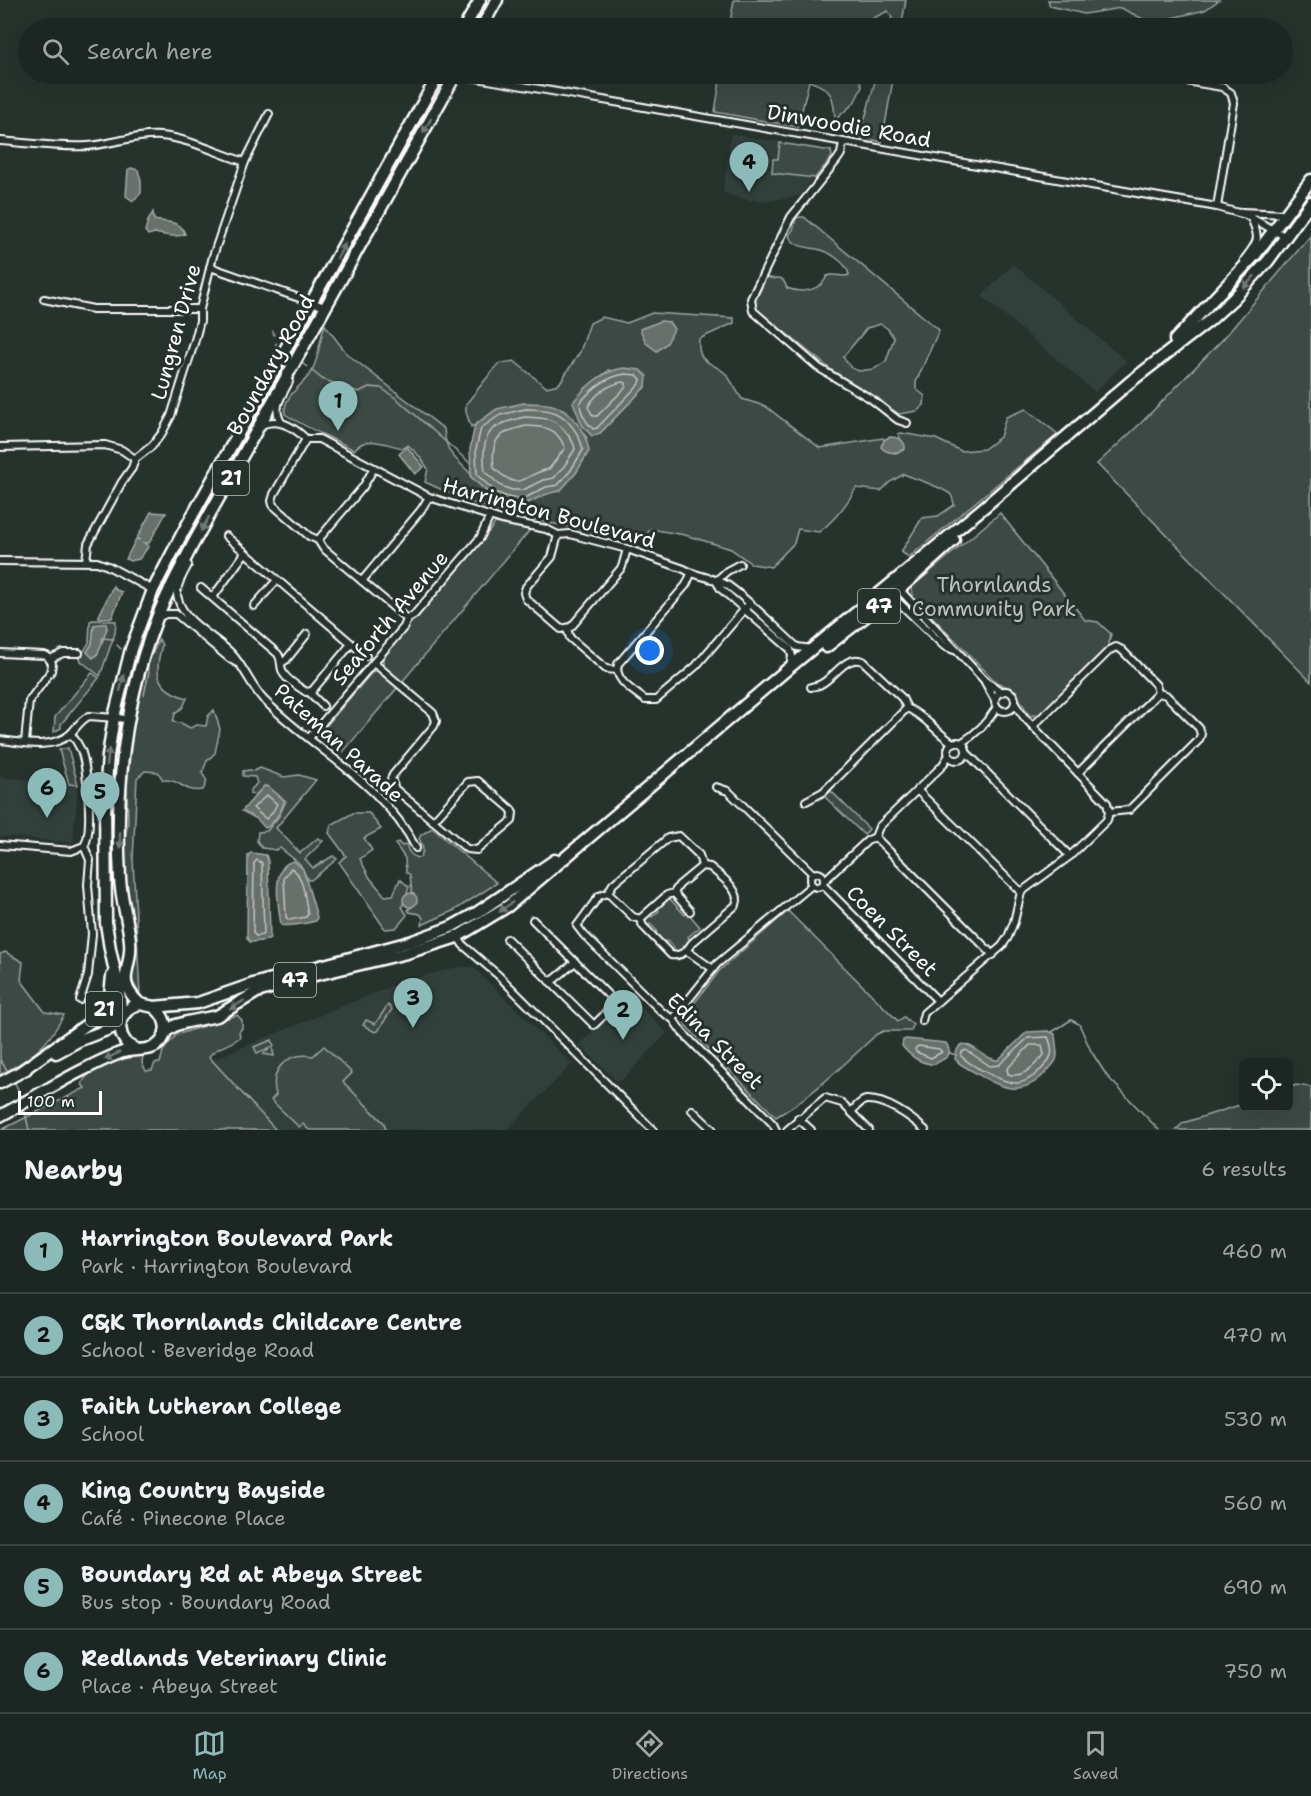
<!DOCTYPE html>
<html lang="en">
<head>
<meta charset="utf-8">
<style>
  :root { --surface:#1c2622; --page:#29322f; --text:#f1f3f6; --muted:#a0a5a5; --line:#3a4340; --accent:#8bbbb9 }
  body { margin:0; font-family:"Shantell Sans",sans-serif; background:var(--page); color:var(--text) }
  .controls { position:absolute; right:18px; bottom:18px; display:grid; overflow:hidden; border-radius:9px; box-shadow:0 6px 24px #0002 }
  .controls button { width:54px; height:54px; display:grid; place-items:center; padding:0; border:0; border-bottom:2px solid var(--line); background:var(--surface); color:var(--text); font:30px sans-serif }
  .scale { position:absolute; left:18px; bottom:15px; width:84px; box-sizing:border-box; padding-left:6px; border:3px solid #fff; border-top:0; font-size:16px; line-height:21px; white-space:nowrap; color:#fff; -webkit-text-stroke:4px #26332d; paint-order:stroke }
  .you { position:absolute; left:650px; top:651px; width:21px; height:21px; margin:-15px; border:4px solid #fff; border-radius:50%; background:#1a73e8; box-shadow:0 0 0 9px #1a73e833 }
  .badge { display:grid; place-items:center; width:39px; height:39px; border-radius:50%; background:var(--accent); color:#111; font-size:20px; font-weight:700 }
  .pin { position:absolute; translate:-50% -50px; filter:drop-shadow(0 2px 3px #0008) }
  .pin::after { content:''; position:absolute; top:32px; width:21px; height:18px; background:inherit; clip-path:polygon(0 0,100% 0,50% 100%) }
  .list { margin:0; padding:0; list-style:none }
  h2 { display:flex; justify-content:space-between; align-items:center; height:78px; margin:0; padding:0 24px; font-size:26px }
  h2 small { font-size:20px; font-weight:400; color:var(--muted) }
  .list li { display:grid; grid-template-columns:39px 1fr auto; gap:18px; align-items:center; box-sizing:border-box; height:84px; padding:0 24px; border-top:2px solid var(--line) }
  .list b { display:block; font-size:22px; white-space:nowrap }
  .list p { margin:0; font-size:20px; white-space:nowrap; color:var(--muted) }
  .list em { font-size:20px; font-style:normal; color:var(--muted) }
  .icon { flex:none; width:33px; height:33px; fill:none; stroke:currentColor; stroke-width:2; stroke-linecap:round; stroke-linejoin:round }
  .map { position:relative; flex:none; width:1311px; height:1130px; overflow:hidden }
  .search { position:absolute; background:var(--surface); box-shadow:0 6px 24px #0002; left:18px; right:18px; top:18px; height:66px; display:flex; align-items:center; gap:15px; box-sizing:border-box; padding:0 21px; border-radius:33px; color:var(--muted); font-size:22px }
  .sheet { height:582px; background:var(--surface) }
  nav { display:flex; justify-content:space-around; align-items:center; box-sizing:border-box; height:84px; border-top:2px solid var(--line); background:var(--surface); font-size:16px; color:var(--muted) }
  nav a { display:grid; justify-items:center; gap:3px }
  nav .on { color:var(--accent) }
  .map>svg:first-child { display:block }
</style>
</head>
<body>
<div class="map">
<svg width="1311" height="1130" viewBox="0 0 1311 1130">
  <rect width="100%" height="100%" fill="#26332d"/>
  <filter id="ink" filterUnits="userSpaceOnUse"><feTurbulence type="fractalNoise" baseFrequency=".0167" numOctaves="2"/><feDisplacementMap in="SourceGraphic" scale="12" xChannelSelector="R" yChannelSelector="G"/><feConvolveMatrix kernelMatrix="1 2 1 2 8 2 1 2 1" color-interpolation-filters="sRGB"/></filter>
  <g filter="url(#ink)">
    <!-- built -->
    <g fill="#333f3a">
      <path d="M731 134 831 151 833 154 800 196 769 201 750 200 723 193Z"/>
      <path d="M1013 264 1126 361 1095 392 982 296Z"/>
      <path d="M0 777 78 785 73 843 0 836Z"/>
      <path d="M457 967H473L572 1064 507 1130H276L211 1060 402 982Z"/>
      <path d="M629 995 667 1033 623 1079 617 1081 579 1045Z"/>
    </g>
    <!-- green -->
    <g fill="#3e4944" stroke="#9ea4a2" stroke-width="1.5" fill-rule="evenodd">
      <path d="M734 0H906L901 28H885L892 18 888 11 873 18 870 28H843L833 21 829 28H729Z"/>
      <path d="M1048 0H1219L1205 10 1151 23 1121 8 1084 14 1050 6Z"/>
      <path d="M721 74H858L862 87 854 103 835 120C834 97 833 89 809 81L798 127 715 112Z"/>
      <path d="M877 74H894L882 142 860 137Z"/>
      <path d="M780 143 831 151 832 157 815 178 772 173 773 159H778Z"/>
      <path d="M799 217H804L939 330 916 382V389L925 396 924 405 917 411 899 414 891 409 878 398 834 372 755 308V302L766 277C779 282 780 271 787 288 801 294 821 291 827 276 835 273 843 278 849 275 847 263 829 251 817 249 806 247 793 247 789 235L793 230 796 219ZM881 324 888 329 894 338 886 361 874 369 859 371 851 368 843 357 867 328Z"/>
      <path d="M1311 235V682L1097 464 1141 423 1224 338Z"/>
      <path d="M652 313 734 318V323L699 339C697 366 711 360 726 374 732 381 737 392 742 399L765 406 820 448 883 438 885 442 882 444 889 451 895 453 904 445 898 434 901 433 936 439 961 451 984 449 1000 437 1006 417 1026 409 1058 434 909 557 901 552 922 518 938 516 954 505C954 503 952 496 951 495 945 488 915 479 904 474L890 482 881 491 856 488C846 506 836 519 819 532L798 529 794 543 771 567 752 564 731 549 685 535 650 529 644 540 623 538 506 514 462 499 425 482 428 469 421 458 408 445 403 448C386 445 367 434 354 450 331 437 307 429 285 414 283 396 300 388 309 375 320 360 318 342 325 325L347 354 444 429C446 454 454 457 471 474V477L494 498 509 504 520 505 528 503 548 492 587 438 567 412 497 409 475 425 471 427 466 412V404L498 364 514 361 546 387 559 384 580 352 590 323 602 317 627 323ZM609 370 646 386 600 433 583 390Z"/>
      <path d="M1000 513 1085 620 1098 622 1111 634 1108 646 1038 716 1037 714 1032 716 1029 715 1019 698 1017 691 996 682 913 597 912 587Z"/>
      <path d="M495 523 530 530 402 682 383 666V657C390 649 410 621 417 618L485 537Z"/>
      <path d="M93 620 116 621 115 633 100 676 81 661 80 657 89 643 90 621ZM94 625 107 628 98 653 93 658 87 652 92 644Z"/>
      <path d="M159 639 162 645C154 673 155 689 187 698L183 707 175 714 173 722 181 723 190 728 197 725 206 726 208 716 214 710 220 729 215 753 207 761 202 773 207 781 203 790C182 793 182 779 163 780L158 772 145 771 137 778 133 860 140 995 133 982 131 971 136 930 126 894 124 843 128 823 127 788 131 736 145 671Z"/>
      <path d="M373 671H379L398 687 343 752 321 732Z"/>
      <path d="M92 673 99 678 61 724V728L54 732 55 717Z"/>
      <path d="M68 748 78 785 69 784 59 750Z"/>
      <path d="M260 768 284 777 299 775 316 780 276 828 300 853 318 838 323 841 305 859 313 868 333 856 337 859 311 880H308L300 864 280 848 276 850 262 848 257 841 258 832 267 831 279 816 286 801 265 786 255 795 250 794V791L257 783 255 777 243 776V771L250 770 254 771Z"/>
      <path d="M831 791 869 829 864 835 825 797Z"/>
      <path d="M353 813H369L381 829 364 838 372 850 360 859 370 878 385 896 393 895 400 879 409 887 402 907 407 915 396 928 385 929 339 862 346 856 329 833 331 825Z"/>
      <path d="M432 828 497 883 455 910 422 925 423 918 420 914 409 912 408 909 411 908 414 893 412 892 410 875 406 872 405 858 395 844 398 842 402 846 407 844C407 852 411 855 417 858L421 857C424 849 423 845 419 839L421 835Z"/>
      <path d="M669 898 685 915 688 913 700 927 688 937 691 940 687 947 676 952 671 951 674 948 667 941 664 943 654 934 657 931 650 924 647 927 644 922 649 914 652 917 659 911 657 907Z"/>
      <path d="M788 911 898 1021 904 1017 913 1025 911 1031H884L877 1034C845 1063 814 1095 776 1117L686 1026 684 1021 685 1015 720 970Z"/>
      <path d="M5 952 23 962 21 980 45 1012 64 1015C46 1048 33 1057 0 1075V954Z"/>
      <path d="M388 1005 392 1009 378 1031 375 1032 363 1025 366 1020 375 1024Z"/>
      <path d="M237 1015 242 1020V1028L239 1032 240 1037C232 1045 214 1047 209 1057L276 1130H1L85 1088 82 1084C88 1067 126 1055 143 1055L142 1063 146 1071 152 1070 155 1063H160L163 1051 176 1035Z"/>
      <path d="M272 1040 274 1046 272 1047 274 1056 263 1054 271 1047 257 1053 254 1047Z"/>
      <path d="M324 1046 352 1073 343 1082 384 1123 386 1130H309L303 1124 299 1127 271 1100 276 1095C269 1068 288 1052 313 1056Z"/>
      <path d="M1296 1085 1311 1087V1130H1176L1183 1123 1243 1104 1244 1108H1288L1289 1088Z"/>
    </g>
    <!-- water -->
    <g fill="#67706c" stroke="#a4a9a7" stroke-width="1.5">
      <path d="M131 168 138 170 141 180V193L133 201 126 196 128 170Z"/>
      <path d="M153 212 154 220C166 223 180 219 185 234 177 238 163 235 155 233L148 235 145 231 148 221Z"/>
      <path d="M661 321 669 322 674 329 667 343 657 351 646 343 640 329Z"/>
      <path d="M624 368 640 370 647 376 646 386 600 433 592 436 582 425 573 402C588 384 601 372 624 368Z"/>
      <path d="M524 403C533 403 544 403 552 405 572 411 586 432 589 451L576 473 560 491C548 492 541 497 529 502 506 513 486 491 471 477L470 449 475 425 497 409Z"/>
      <path d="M890 437C898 437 906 441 905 449 897 454 887 454 881 447L885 439Z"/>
      <path d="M407 447 424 467 415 474 399 454Z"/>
      <path d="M151 512 166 513 149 543H144L149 546 139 559 130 561 126 559 136 539 140 540 137 538Z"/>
      <path d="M113 586 116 590 122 592 112 618H98Z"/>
      <path d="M101 624H106L107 628 98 653 93 658 87 652 92 644 94 625Z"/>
      <path d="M264 786 269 787 284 800C283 811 275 819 268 827L265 828 257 819 242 811Z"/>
      <path d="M251 853 266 855 268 861 270 938 263 941 250 942 247 938 248 855Z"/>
      <path d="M294 861 303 869 317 917 316 921C308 923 288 927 281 925 279 908 269 865 294 861Z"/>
      <circle cx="410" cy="900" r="7"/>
      <path d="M1048 1031 1055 1034C1057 1061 1062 1057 1040 1078 1013 1102 986 1078 960 1064L955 1059C960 1025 981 1061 998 1060L1027 1032Z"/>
      <path d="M906 1039 946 1043C952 1053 949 1057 940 1061 935 1064 936 1065 930 1064 918 1062 909 1055 902 1046L903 1040Z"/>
    </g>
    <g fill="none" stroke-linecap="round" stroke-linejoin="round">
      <!-- shore -->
      <g stroke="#c2c6c4" stroke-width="1.5">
        <path d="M625 374 637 375 641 379 640 383 597 428 593 429C586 422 580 413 580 403 592 388 606 377 625 374Z"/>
        <path d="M623 382 626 383V387L597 416H593L588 407C595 394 609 384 623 382Z"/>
        <path d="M525 409C533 409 542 409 550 411 566 414 580 434 583 450L571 470 558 485 546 487 525 498H511L497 493 477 475 476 449 481 428 500 415Z"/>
        <path d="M525 417C546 418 555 417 568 435 572 440 574 443 575 449L565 465 554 478 543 480 523 490H512L501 486 485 472C480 433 489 425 525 417Z"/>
        <path d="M526 426C547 427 556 427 565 448L549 469C520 475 522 494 494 468 490 438 499 432 526 426Z"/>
        <path d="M267 795 277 804 272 813 266 819 253 808Z"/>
        <path d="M257 860 262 863 264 932 262 935 256 936 253 933 254 863Z"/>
        <path d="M291 868C304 874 305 901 308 914L306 917 289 920 286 917 284 878Z"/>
        <path d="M1048 1037C1050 1042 1053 1049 1051 1055 1048 1066 1027 1084 1016 1083 1004 1083 969 1065 961 1056L962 1052 966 1050 990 1066 999 1065 1028 1038Z"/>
        <path d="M1030 1045H1042L1044 1055C1034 1066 1023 1079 1008 1074L1007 1069Z"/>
        <path d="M918 1046 939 1049 942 1052 931 1058 916 1052 915 1049Z"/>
      </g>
      <!-- stream -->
      <g stroke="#a4a9a7" stroke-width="1.5">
        <path d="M273 331 274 335"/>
        <path d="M276 343V346"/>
        <path d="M303 364 307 367"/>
        <path d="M311 370 322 379 359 392 369 387 381 388 397 399 471 464"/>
        <path d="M102 638 114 639"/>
        <path d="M117 645 121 649"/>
        <path d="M144 695 149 672 147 667"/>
        <path d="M1052 1032 1071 1020 1079 1024 1091 1051 1107 1076 1159 1130"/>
        <path d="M949 1053 957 1055"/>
        <path d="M0 1060 10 1074"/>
        <path d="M14 1081 22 1098"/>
        <path d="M24 1108 29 1130"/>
      </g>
      <!-- street casing -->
      <g stroke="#fff" stroke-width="10">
        <g id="street">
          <path d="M454 74 1217 207 1246 215 1286 237"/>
          <path d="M1144 74 1222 87 1231 93 1234 103 1217 207"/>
          <path d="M0 141C29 143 59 148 88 146 112 144 137 134 161 136 187 138 220 154 245 162"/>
          <path d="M843 142 841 154 837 160 791 217 751 299 753 311 819 368 871 399 898 420 907 423"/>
          <path d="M1242 212 1286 214"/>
          <path d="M1244 260C1258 241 1261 240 1251 218"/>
          <path d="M210 267 325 307"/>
          <path d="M44 299 93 309H200"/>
          <path d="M281 422C272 407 282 396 289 382"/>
          <path d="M261 425C278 417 293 426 306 439H319L429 497 502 520 546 529 558 535 570 534 627 549 684 569C696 577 714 577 727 585 749 600 776 628 797 647L812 649"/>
          <path d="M306 439 274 494 272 501 273 505 309 536 318 540 323 548 407 619"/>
          <path d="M0 447 105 445 122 450 135 459"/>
          <path d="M558 535 552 557 526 587 524 593 526 599 561 629 571 627 617 573 622 567 627 549"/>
          <path d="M226 536 366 656"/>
          <path d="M318 540 363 487 374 468"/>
          <path d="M0 561 97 562 108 566 153 590"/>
          <path d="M86 561 88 544 122 482 132 468 135 459 152 446 162 433 171 416 195 340 200 321V309L213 256 245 162 269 114"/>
          <path d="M188 565C183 575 174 588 178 599 185 624 215 636 232 654 244 667 251 686 263 699 313 749 384 784 416 848"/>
          <path d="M691 574 686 585 618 664C613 680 634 691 645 700H656L696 666 749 604"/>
          <path d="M362 581 421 510 429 497"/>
          <path d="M716 581 721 589 790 649 792 656 790 666"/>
          <path d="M716 581 727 571 740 564"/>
          <path d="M201 588 278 654C282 660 280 664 282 670 284 679 298 686 306 692L312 691 351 644"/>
          <path d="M899 589 985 681 1002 692"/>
          <path d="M890 594 944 646 954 650"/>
          <path d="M213 597 245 553"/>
          <path d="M254 606 277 580"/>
          <path d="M157 618 166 614H176L230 659 237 663"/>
          <path d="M567 629 570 638 606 669 616 670"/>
          <path d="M0 653 44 655 47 656 52 663 51 671 29 701 25 742"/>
          <path d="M50 659 63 653H79"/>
          <path d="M281 663 286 660 307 634"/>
          <path d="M374 663 433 713 436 721 434 726 393 775 391 779 395 789 467 849 477 850 512 821 513 813 511 809 478 781 468 782 433 821"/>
          <path d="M985 682 995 700"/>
          <path d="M811 687C814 686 818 686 821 684 835 677 846 654 863 661L902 698 907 708C924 715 937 733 953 743"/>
          <circle cx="1005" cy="701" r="10"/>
          <path d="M309 692 323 706"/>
          <path d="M1033 726 1110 650 1116 647 1122 650 1156 685 1158 693 1166 695 1199 728 1201 734 1199 740 1129 810 1109 812"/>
          <path d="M71 734C75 739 78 744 81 750 87 767 94 831 84 846L90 860 88 885 92 934 88 975 80 1000"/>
          <path d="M309 738 404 627 407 619 414 615 480 538 490 516"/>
          <path d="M0 740C23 742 49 750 69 735 76 729 80 720 89 716L128 719"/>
          <circle cx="957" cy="751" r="9"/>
          <path d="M961 743C976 734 988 722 997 707"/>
          <path d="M966 752 1070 856"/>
          <path d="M1078 773 1158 693"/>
          <path d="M716 787 728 791 813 874"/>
          <path d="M917 790 1021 892"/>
          <path d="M806 801 823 792 907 708"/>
          <path d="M875 837 993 955"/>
          <path d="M0 845 71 851 84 846"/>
          <path d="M702 866 710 867C720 876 742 890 736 905L692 943C687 951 681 957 671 955L643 926 640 919 667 895 674 893 679 885Z"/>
          <circle cx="817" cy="880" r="7"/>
          <path d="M825 880 867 841 875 837 879 827 942 766 949 755"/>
          <path d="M823 885 938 1001"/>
          <path d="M608 893 599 896 577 926 584 935 662 1012 673 1019 682 1032 773 1124 776 1130"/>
          <path d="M674 893 690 911"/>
          <path d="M640 919 633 917 608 893 613 884 668 838 679 836 699 855 702 866"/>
          <path d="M456 934 463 945 498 975 653 1130"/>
          <path d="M507 939 594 1025 616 1003 533 920"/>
          <path d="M687 951 713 969"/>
          <path d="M549 981 555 979 575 962"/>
          <path d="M673 1019 717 964 812 885"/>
          <path d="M922 1021 924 1013 1002 946 1008 937 1014 922 1021 892 1070 856 1107 820 1109 812 1107 803 1024 717 1015 704"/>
          <path d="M692 1110 713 1130"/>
          <path d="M851 1112C855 1108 860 1101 866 1100 886 1099 911 1117 925 1130"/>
          <path d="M798 1118 811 1130"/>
          <path d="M787 1130 825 1098 842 1103 869 1130"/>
        </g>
      </g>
      <!-- highway casing -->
      <g stroke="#fff" stroke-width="15">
        <g id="highway">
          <path d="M464 28 480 0"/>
          <path d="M481 28 497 0"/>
          <path d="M1175 340 1256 254 1311 180"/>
          <path d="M826 647 892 596 954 540"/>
          <path d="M140 1004C113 979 133 970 130 941 128 920 121 900 120 878 115 790 124 701 157 618 167 592 181 568 193 544L456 74"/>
          <path d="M122 1017 119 990 110 949 106 923 105 796 108 756 114 717 131 649 153 590 181 536 439 74"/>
          <path d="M165 1032 176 1025 187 1022 217 1016 257 992 303 978 407 953 457 937 508 906 790 667 983 508 1130 382 1209 321 1233 299 1268 261 1311 202"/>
          <path d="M136 1049 127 1044 122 1036 120 1027 122 1017 131 1007 140 1004 154 1007 198 1003 253 984 410 942 451 927 478 912 555 860"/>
          <path d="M56 1053 80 1040 112 1028 121 1019"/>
          <path d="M20 1072 100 1015 110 996 112 976"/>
          <path d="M0 1083 26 1069"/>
          <path d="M0 1116C37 1096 81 1068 120 1053 134 1047 153 1054 162 1040 170 1028 164 1015 154 1007"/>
        </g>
      </g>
      <!-- street -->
      <use href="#street" stroke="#26332d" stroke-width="6"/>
      <!-- highway -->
      <use href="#highway" stroke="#26332d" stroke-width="10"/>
    </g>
    <!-- one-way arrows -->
    <defs><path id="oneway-solid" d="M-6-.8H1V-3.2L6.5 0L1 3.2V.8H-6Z" transform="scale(1.5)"/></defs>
    <g fill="#727a76">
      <use href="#oneway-solid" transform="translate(427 126) rotate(119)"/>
      <use href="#oneway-solid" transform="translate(341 251) rotate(-61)"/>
      <use href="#oneway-solid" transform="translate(1249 282) rotate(133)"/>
      <use href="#oneway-solid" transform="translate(205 524) rotate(119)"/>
      <use href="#oneway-solid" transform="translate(122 683) rotate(-76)"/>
      <use href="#oneway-solid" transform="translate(108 757) rotate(-84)"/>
      <use href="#oneway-solid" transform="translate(120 840) rotate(90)"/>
      <use href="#oneway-solid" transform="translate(506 907) rotate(143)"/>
      <use href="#oneway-solid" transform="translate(237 1005) rotate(147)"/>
      <use href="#oneway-solid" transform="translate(112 1056) rotate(155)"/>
    </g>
  </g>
  <g text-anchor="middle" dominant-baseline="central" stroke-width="6" stroke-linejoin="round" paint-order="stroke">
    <!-- shield labels -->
    <g fill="#26332d" stroke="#bec2c0" stroke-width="1.5">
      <rect x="213" y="461" width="36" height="34" rx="4.5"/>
      <rect x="858" y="589" width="42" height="34" rx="4.5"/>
      <rect x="274" y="963" width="42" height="34" rx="4.5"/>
      <rect x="86" y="992" width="36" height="34" rx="4.5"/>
    </g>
    <g font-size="20" font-weight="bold" fill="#fff">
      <text x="231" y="478">21</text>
      <text x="879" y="606">47</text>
      <text x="295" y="980">47</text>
      <text x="104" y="1009">21</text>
    </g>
    <!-- street labels -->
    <g font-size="21" fill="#fff" stroke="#26332d">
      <text transform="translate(849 126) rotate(10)">Dinwoodie Road</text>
      <text transform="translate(176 332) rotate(-75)">Lungren Drive</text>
      <text transform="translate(271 365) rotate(-61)">Boundary Road</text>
      <text transform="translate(549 513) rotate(15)">Harrington Boulevard</text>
      <text transform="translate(390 618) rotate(-50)">Seaforth Avenue</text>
      <text transform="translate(339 743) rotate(42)">Pateman Parade</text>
      <text transform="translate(892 931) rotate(45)">Coen Street</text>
      <text transform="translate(715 1041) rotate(45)">Edina Street</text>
    </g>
    <!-- park labels -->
    <g font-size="21" fill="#bbbfbe" stroke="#26332d">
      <text x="994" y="585">Thornlands<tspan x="994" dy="24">Community Park</tspan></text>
    </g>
  </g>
</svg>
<div class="controls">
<button><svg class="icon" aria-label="locate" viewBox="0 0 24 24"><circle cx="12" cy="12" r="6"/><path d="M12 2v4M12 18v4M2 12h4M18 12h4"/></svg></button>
</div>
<div class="scale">100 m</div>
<div class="you"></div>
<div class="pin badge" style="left:338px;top:431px">1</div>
<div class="pin badge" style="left:623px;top:1040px">2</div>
<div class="pin badge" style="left:413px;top:1028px">3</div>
<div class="pin badge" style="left:749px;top:192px">4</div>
<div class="pin badge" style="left:100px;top:822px">5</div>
<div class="pin badge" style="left:47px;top:818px">6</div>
<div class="search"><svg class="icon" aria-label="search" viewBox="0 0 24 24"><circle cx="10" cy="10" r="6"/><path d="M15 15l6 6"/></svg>Search here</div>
</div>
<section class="sheet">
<h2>Nearby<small>6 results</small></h2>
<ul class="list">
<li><span class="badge">1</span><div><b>Harrington Boulevard Park</b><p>Park · Harrington Boulevard</p></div><em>460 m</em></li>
<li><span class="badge">2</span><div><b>C&amp;K Thornlands Childcare Centre</b><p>School · Beveridge Road</p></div><em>470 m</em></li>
<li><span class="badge">3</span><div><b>Faith Lutheran College</b><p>School</p></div><em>530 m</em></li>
<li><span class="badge">4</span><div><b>King Country Bayside</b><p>Café · Pinecone Place</p></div><em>560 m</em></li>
<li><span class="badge">5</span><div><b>Boundary Rd at Abeya Street</b><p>Bus stop · Boundary Road</p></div><em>690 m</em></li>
<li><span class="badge">6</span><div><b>Redlands Veterinary Clinic</b><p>Place · Abeya Street</p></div><em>750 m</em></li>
</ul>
</section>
<nav>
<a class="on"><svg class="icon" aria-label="map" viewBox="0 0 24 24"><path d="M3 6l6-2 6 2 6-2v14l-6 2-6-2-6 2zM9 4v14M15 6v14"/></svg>Map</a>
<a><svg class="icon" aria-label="directions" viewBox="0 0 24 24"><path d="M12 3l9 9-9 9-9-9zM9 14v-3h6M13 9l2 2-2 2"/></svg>Directions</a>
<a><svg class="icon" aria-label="saved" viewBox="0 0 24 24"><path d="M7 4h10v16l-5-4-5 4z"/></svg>Saved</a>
</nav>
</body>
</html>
